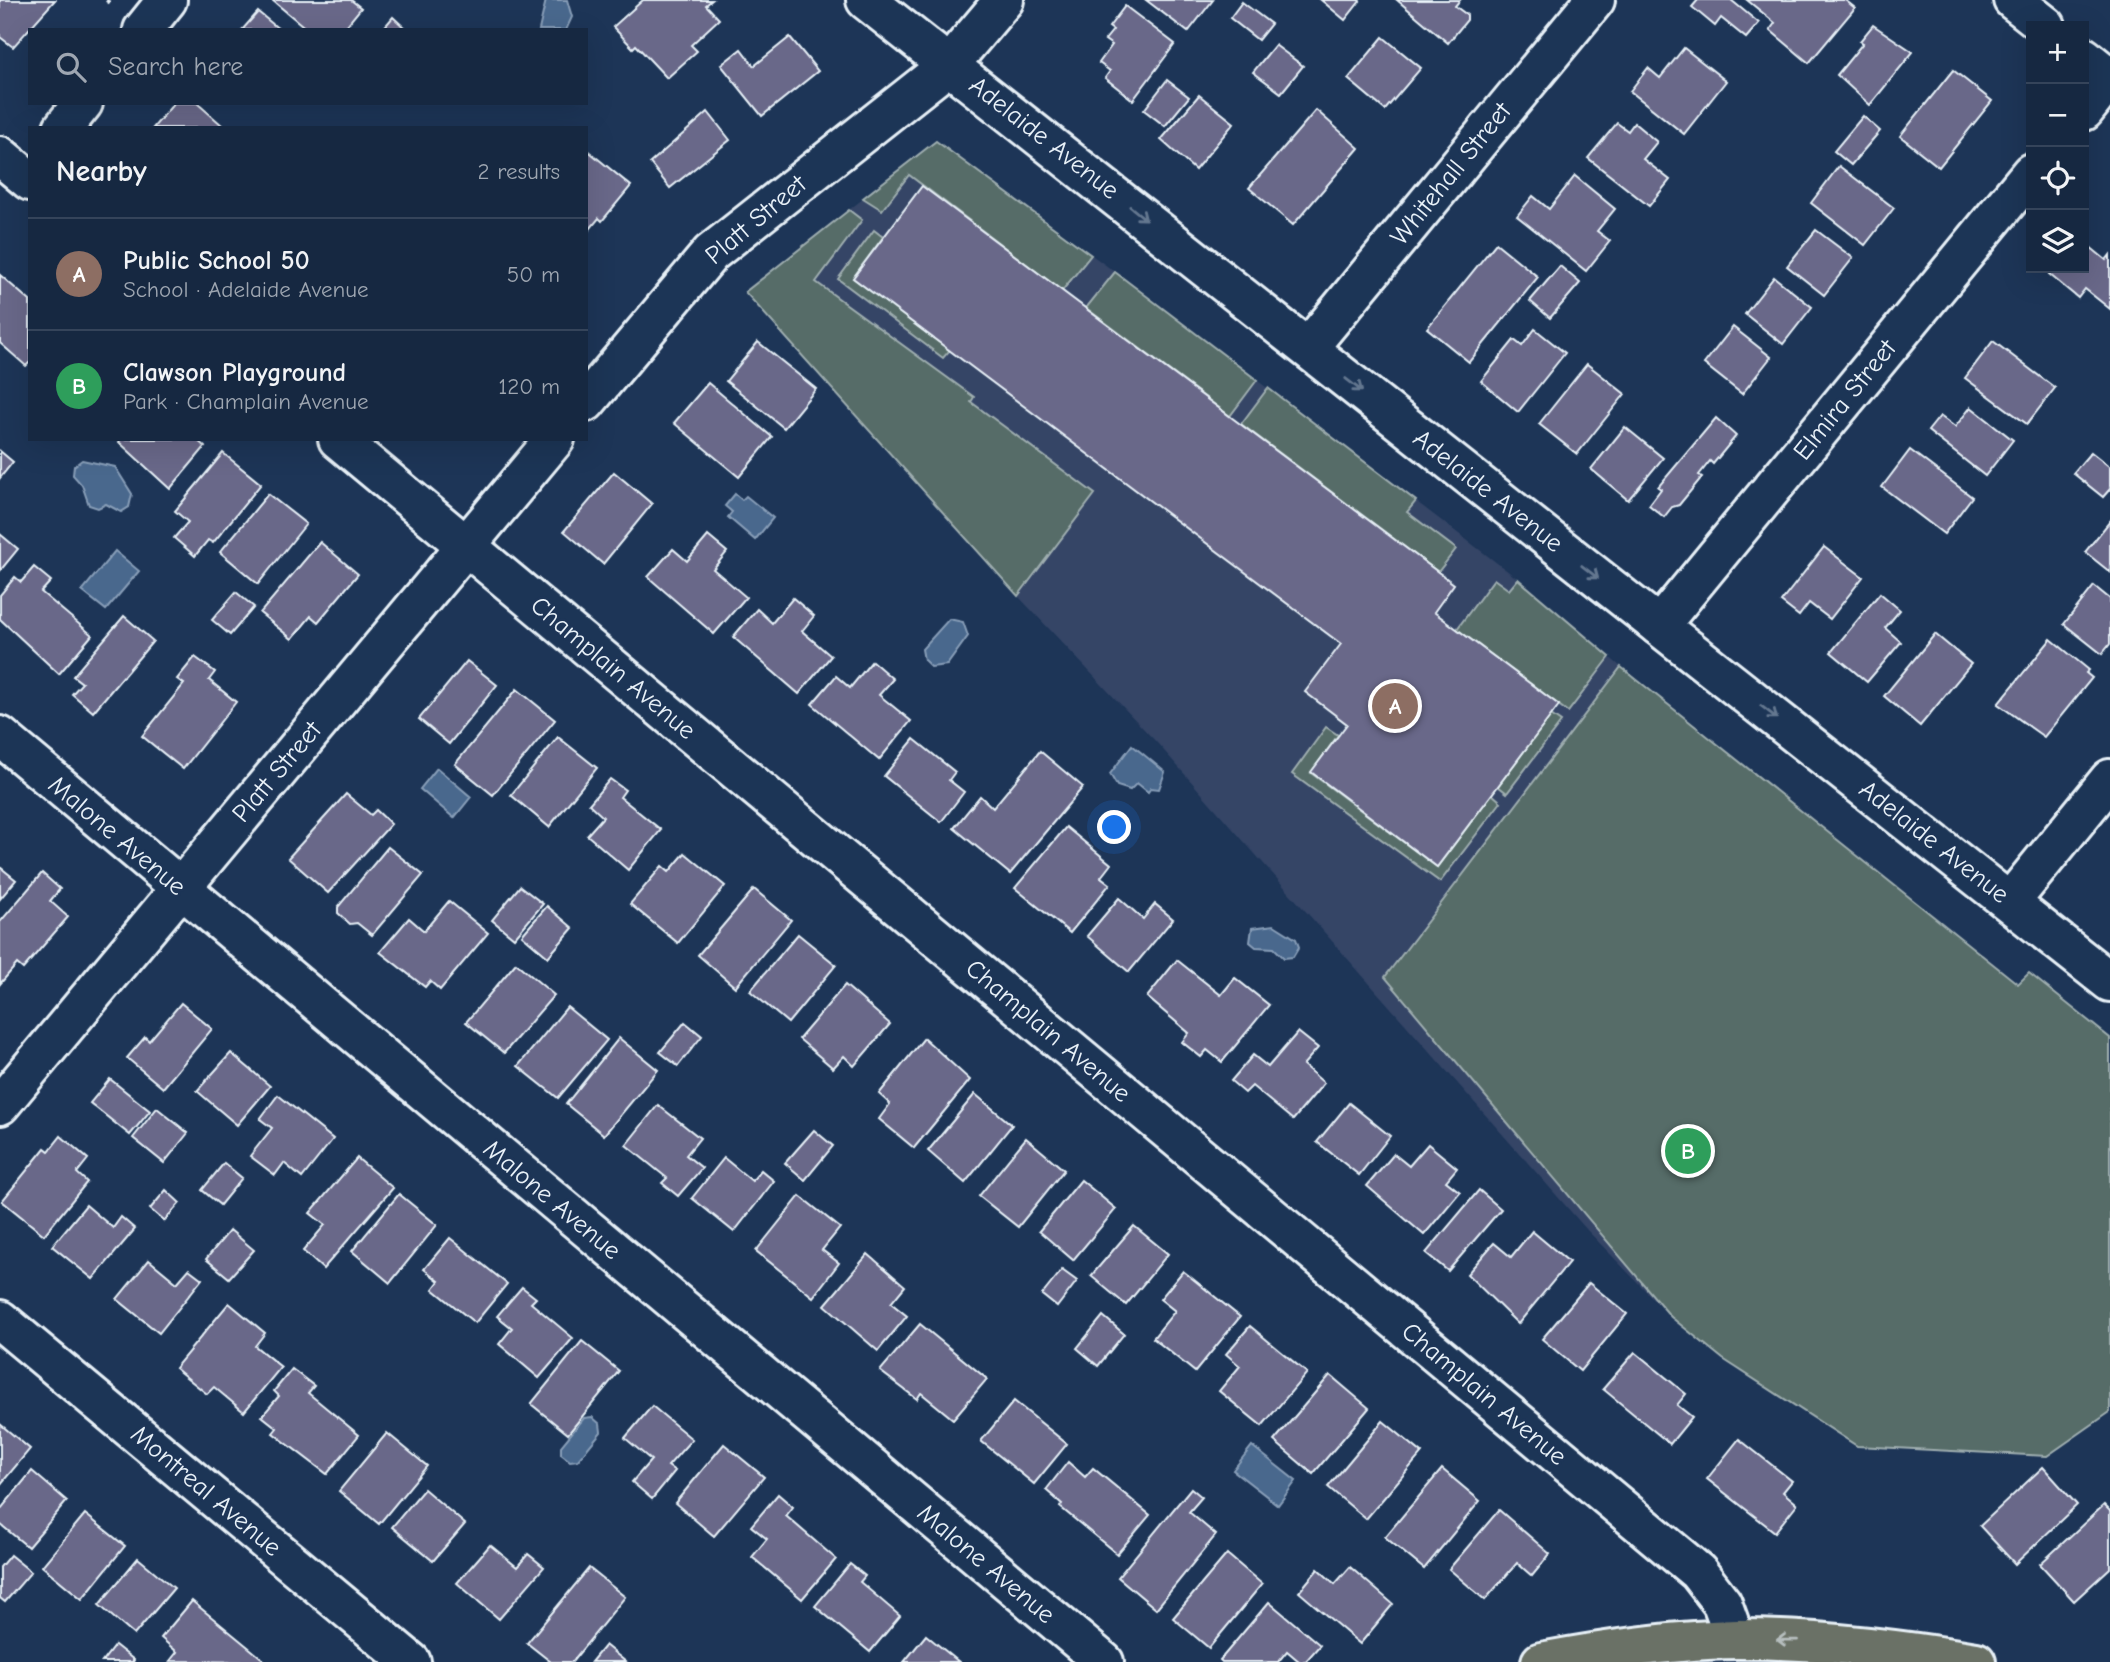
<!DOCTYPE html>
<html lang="en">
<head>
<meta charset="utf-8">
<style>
  :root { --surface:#162841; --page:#1f3048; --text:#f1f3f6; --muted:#9ea6b1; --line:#35445a; --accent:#db2777 }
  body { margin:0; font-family:"Comic Neue",sans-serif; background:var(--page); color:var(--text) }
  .controls { position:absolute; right:21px; top:21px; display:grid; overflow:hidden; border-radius:0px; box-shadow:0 7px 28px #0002 }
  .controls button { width:63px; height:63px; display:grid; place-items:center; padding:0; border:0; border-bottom:2px solid var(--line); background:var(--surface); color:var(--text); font:35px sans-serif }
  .you { position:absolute; left:1115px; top:828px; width:24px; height:24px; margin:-18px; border:5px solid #fff; border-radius:50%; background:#1a73e8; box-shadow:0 0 0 10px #1a73e833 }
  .badge { display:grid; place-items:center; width:46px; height:46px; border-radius:50%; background:var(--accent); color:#fff; font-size:23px; font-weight:700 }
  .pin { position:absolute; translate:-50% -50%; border:4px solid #fff; box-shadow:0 2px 7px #0006 }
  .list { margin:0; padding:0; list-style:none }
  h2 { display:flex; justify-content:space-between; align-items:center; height:91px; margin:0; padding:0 28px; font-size:30px }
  h2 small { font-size:23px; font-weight:400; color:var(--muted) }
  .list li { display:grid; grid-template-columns:46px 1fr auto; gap:21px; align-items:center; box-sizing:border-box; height:112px; padding:0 28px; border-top:2px solid var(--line) }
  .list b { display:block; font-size:26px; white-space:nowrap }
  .list p { margin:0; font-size:23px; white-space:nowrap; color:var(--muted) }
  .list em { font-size:23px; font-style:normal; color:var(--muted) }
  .icon { flex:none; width:38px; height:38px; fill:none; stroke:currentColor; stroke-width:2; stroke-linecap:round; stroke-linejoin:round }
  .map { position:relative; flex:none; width:2110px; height:1662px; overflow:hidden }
  .search { position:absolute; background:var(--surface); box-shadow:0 7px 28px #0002; left:28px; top:28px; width:560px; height:77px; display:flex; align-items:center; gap:18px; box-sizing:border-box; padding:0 24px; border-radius:0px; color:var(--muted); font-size:26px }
  .panel { position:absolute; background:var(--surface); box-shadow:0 7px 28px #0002; left:28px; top:126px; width:560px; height:315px; border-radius:0px }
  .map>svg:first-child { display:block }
</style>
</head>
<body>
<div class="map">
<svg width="2110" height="1662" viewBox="0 0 2110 1662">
  <rect width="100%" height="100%" fill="#1d3557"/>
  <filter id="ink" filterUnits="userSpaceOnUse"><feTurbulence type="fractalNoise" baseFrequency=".0143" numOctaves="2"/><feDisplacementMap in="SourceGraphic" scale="14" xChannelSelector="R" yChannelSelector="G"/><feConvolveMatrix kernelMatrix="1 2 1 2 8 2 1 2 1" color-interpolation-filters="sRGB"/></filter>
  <g filter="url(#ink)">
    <!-- built -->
    <path fill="#344466" d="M936 141 1115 272 1518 579 1621 667 2018 984 1671 1317 1587 1230 1158 744 1018 596 745 292Z"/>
    <!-- green -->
    <g fill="#566c68" stroke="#9faeb0" stroke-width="2">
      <path d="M936 141 1091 255 1062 291 909 175 882 210 863 198Z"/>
      <path d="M849 210 862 220 816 282 974 397 971 402 1095 494 1018 596 745 292Z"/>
      <path d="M874 230 883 237 853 278 950 350 943 358 838 279Z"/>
      <path d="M1115 272 1257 380 1230 416 1086 308Z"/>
      <path d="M1268 388 1416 501 1407 512 1456 549 1438 572 1241 424Z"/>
      <path d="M1494 579 1509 590 1518 579 1610 657 1568 712 1457 629Z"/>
      <path d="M1621 667 2018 984 2029 973 2110 1038V1412L2047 1456 1857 1446 1723 1359 1671 1317 1385 977Z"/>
      <path d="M1551 715 1561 722 1507 793 1498 786Z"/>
      <path d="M1326 727 1338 735 1311 773 1437 867 1492 794 1501 802 1440 882 1292 774Z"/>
    </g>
    <!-- water -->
    <g fill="#48678d" stroke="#889eb8" stroke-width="2">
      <path d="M546 0H567L572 17 566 30H539Z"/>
      <path d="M82 460 115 467 132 494 129 507 121 512 106 504 98 508 89 505 82 485 73 475 74 466Z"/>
      <path d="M735 494 742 500 746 496 773 518 755 540 728 517 732 512 725 506Z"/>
      <path d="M115 551 139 571 106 610 82 591Z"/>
      <path d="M949 619 963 622 968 636 947 665 931 667 924 660 922 649Z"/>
      <path d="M1132 745 1165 772 1159 789 1151 788 1148 792 1137 783 1130 790 1117 786 1110 774Z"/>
      <path d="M437 768 471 797 454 818 420 789Z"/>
      <path d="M1274 925 1296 939 1299 947 1293 957 1284 958 1274 948 1256 947 1250 942 1252 928Z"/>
      <path d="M592 1417 600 1424 601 1432 578 1460 570 1461 561 1454V1446L584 1418Z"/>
      <path d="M1252 1446 1296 1481 1278 1505 1233 1470Z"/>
    </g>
    <!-- building -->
    <g fill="#696789" stroke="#e8f1f8" stroke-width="2">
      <path d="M0 0H55L13 47 0 37Z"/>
      <path d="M272 0H351L361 8 343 30H308Z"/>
      <path d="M643 0H712L706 5 719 19 691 45 697 51 667 78 636 45 633 48 613 27Z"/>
      <path d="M1146 0H1213L1188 32Z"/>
      <path d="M1321 0H1359L1360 1 1345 20Z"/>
      <path d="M1397 0H1460L1455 6 1467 15V20L1448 43Z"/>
      <path d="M1698 0H1731L1759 23 1746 38 1721 18 1715 26 1692 7Z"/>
      <path d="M1747 0H1845L1855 8 1809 63 1770 30 1775 23Z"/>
      <path d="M1242 2 1271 24 1258 40 1230 18Z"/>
      <path d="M1125 6 1175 44 1133 100 1105 78 1110 71 1099 63 1112 45 1105 40 1113 30 1109 27Z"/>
      <path d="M258 12 280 30H242Z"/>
      <path d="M393 17 407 30H382Z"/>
      <path d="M1873 25 1913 52 1870 105 1837 75 1863 43 1860 41Z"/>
      <path d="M790 37 818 71 762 116 721 65 741 49 754 66Z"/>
      <path d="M1383 37 1421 68 1385 110 1348 79Z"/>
      <path d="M1275 45 1303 66 1281 93 1253 72Z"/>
      <path d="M1684 48 1726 81 1684 134 1630 91 1648 68 1660 78Z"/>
      <path d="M1953 70 1992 101 1939 167 1900 136Z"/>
      <path d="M1167 80 1189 97 1165 126 1144 110Z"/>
      <path d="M1199 95 1234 123 1195 170 1161 140Z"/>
      <path d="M174 103H197L222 125 219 128H153Z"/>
      <path d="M1316 110 1359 148 1293 225 1249 188Z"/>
      <path d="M708 112 730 140 670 188 650 163Z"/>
      <path d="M1863 116 1880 131 1851 165 1834 151Z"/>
      <path d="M1617 123 1628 131 1634 123 1657 142 1643 159 1670 180 1649 206 1588 158Z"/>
      <path d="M586 149 631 186 602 221 599 218 586 234Z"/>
      <path d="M1839 166 1894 208 1865 245 1811 203Z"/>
      <path d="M1575 176 1615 209 1597 231 1610 241 1586 271 1517 216 1533 196 1549 209Z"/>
      <path d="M922 186 1454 584 1434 612 1559 705 1437 867 1311 772 1347 724 1305 692 1341 644 853 278Z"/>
      <path d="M1816 230 1853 258 1824 295 1787 266Z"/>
      <path d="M2084 242 2106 260 2110 255V309L2085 289 2078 298 2049 274 2054 268H2084Z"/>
      <path d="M1496 243 1538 277 1469 362 1427 328Z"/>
      <path d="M1560 266 1580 283 1550 318 1530 301Z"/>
      <path d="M0 275 30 301V362L26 366 0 343Z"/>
      <path d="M1774 277 1812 307 1783 344 1745 314Z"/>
      <path d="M1733 327 1771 357 1742 394 1704 364Z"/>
      <path d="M1535 329 1565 353 1518 412 1481 381 1514 340 1522 346Z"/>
      <path d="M1993 341 2055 388 2027 424 1965 378Z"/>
      <path d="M758 342 816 389 784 428 726 381Z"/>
      <path d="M1587 364 1625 394 1577 454 1539 424Z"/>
      <path d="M708 383 772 437 739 477 674 423Z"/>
      <path d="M1971 407 2013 440 1985 476 1928 431 1940 416 1955 427Z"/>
      <path d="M1716 418 1736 436 1713 464 1710 461 1699 475 1702 477 1679 505 1672 507 1664 517 1649 505 1661 489 1658 487Z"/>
      <path d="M1625 427 1663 458 1628 500 1591 469Z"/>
      <path d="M121 439H196L205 447 170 489 119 442Z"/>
      <path d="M1910 450 1972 497 1944 534 1882 487Z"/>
      <path d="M0 451 13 462 0 478Z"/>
      <path d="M2091 452 2110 467V489L2103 497 2073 473Z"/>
      <path d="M223 453 261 484 213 543 208 540 195 556 174 538 188 522 175 511Z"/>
      <path d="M614 472 652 504 603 564 564 531Z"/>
      <path d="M268 494 306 524 258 584 220 552Z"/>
      <path d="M2110 521V572L2085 552Z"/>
      <path d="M0 534 18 549 0 571Z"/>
      <path d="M708 536 727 552 713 569 746 597 714 634 648 577 673 549 687 561Z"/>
      <path d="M320 542 358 574 318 622 311 616 292 639 260 613Z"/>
      <path d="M1824 547 1863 577 1830 619 1809 603 1799 616 1781 602Z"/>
      <path d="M34 567 51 581 41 592 92 635 59 674 0 619V595L15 577 21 582Z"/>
      <path d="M2094 586 2110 599V644L2102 654 2064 624Z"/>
      <path d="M236 592 254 607 230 635 212 620Z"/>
      <path d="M1880 593 1900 610 1885 628 1901 642 1867 682 1831 652Z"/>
      <path d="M793 598 814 616 802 631 831 656 799 694 733 637 757 609 772 623Z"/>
      <path d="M124 616 153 641 93 712 72 694 82 683 73 676Z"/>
      <path d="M1935 634 1971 664 1920 726 1884 696Z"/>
      <path d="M2051 639 2089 670 2086 673 2092 678 2044 737 1998 704Z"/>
      <path d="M195 657 215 672 209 680 236 702 183 769 142 736 184 684 177 679Z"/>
      <path d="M467 661 497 685 449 744 419 719Z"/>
      <path d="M872 661 893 679 879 695 911 721 879 760 812 704 836 676 850 688Z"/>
      <path d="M517 689 555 720 493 795 455 764Z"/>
      <path d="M558 737 597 768 549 827 511 795Z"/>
      <path d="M914 739 955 772 949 780 964 792 941 822 884 776Z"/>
      <path d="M1040 751 1083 787 1010 874 954 828 980 796 993 808Z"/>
      <path d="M610 779 625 790 620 797 661 830 628 870 587 835 603 817 589 804Z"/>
      <path d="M346 794 371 815 376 810 391 824 328 893 288 858Z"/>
      <path d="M1066 827 1111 864 1101 877 1110 884 1070 933 1015 888Z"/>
      <path d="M388 847 423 875 372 935 357 923 350 924 338 913V907Z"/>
      <path d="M685 853 725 886 678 943 630 904 662 866 669 872Z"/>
      <path d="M0 867 16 880 0 899Z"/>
      <path d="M42 873 60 889 50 901 68 917 23 969 17 964 0 984V922Z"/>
      <path d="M520 886 543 904 514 938 492 920Z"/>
      <path d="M754 889 791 920 735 987 698 955Z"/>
      <path d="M1119 898 1143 919 1155 904 1173 919 1129 972 1087 936Z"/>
      <path d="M449 901 488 933 440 990 430 981 425 987 380 952 409 918 424 931Z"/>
      <path d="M547 906 573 928 548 957 522 935Z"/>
      <path d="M798 934 836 965 788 1023 750 991Z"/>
      <path d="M1177 960 1221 995 1235 978 1269 1005 1222 1062 1207 1050 1201 1057 1182 1042 1189 1033 1147 997Z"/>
      <path d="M516 963 554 995 504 1053 466 1022Z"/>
      <path d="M845 985 890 1024 854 1066 844 1056 833 1068 799 1039Z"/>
      <path d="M181 1003 212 1029 163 1088 127 1058 145 1037 149 1041Z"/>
      <path d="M567 1007 607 1040 558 1098 518 1066Z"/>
      <path d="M685 1022 702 1036 678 1066 660 1052Z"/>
      <path d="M1298 1032 1318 1048 1303 1065 1324 1083 1293 1120 1252 1086 1245 1093 1231 1081 1253 1055 1268 1067Z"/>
      <path d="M619 1038 658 1070 604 1135 566 1104Z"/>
      <path d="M924 1038 970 1080 914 1148 879 1119 890 1104 879 1094Z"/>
      <path d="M231 1053 270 1086 237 1125 197 1091Z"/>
      <path d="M110 1079 150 1111 130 1135 90 1103Z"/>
      <path d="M975 1094 1012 1125 965 1183 928 1151Z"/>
      <path d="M278 1095 333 1139 302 1178 284 1163 275 1175 250 1156 272 1128 260 1119Z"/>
      <path d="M1349 1103 1390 1136 1359 1175 1317 1142Z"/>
      <path d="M658 1105 700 1138 686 1155 702 1168 678 1196 662 1183 667 1178 626 1145Z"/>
      <path d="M157 1108 188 1133 164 1163 133 1138Z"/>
      <path d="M814 1130 833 1146 805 1180 785 1163Z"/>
      <path d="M61 1136 88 1159 77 1173 87 1182 44 1235 2 1201 45 1148 49 1151Z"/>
      <path d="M1026 1138 1064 1170 1018 1227 979 1196Z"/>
      <path d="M1428 1144 1457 1168 1446 1181 1460 1192 1424 1235 1367 1186 1394 1154 1409 1166Z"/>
      <path d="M357 1158 393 1188 323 1269 303 1251 325 1225 310 1213Z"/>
      <path d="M724 1158 752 1181 761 1170 774 1181 734 1232 692 1198Z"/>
      <path d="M224 1163 242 1178 220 1205 202 1190Z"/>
      <path d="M1081 1180 1116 1209 1073 1260 1039 1231Z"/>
      <path d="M166 1190 180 1203 164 1221 150 1209Z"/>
      <path d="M1479 1190 1501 1209 1448 1271 1426 1253Z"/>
      <path d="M399 1194 437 1225 390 1283 352 1251Z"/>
      <path d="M800 1196 840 1228 822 1250 839 1263 813 1297 756 1251Z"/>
      <path d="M86 1205 113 1228 121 1217 135 1229 93 1279 52 1246Z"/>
      <path d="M1134 1226 1168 1254 1126 1305 1091 1276Z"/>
      <path d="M230 1230 254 1250 229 1278 206 1259Z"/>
      <path d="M1532 1231 1569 1262 1518 1324 1467 1274 1494 1243 1511 1257Z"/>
      <path d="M450 1238 507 1284 475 1323 433 1289 439 1281 424 1269Z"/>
      <path d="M868 1254 905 1286 891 1303 907 1316 878 1351 825 1305Z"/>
      <path d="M149 1260 177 1283 189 1269 202 1279 159 1333 117 1299Z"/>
      <path d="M1062 1270 1077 1281 1057 1307 1042 1295Z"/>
      <path d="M1183 1271 1240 1317 1195 1372 1153 1338 1175 1311 1160 1299Z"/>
      <path d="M1589 1283 1627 1314 1580 1371 1542 1339Z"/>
      <path d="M522 1287 536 1298 531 1303 573 1338 539 1378 499 1344 512 1328 497 1316Z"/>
      <path d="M229 1303 265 1333 255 1346 281 1367 244 1412 214 1387 207 1394 175 1368Z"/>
      <path d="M1103 1316 1124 1334 1098 1366 1077 1348Z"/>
      <path d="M920 1324 987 1379 953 1419 921 1393 917 1399 880 1371Z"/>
      <path d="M1250 1326 1307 1373 1262 1426 1219 1391 1240 1366 1226 1354Z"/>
      <path d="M582 1341 619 1371 568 1434 531 1404Z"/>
      <path d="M1635 1352 1686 1394 1677 1405 1692 1417 1670 1444 1603 1389Z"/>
      <path d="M292 1369 314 1386 308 1393 359 1435 327 1474 273 1433 277 1428 262 1416 279 1396 274 1391Z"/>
      <path d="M1330 1375 1369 1408 1313 1474 1274 1441Z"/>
      <path d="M1014 1401 1067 1444 1034 1484 981 1441Z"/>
      <path d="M652 1406 692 1439 668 1466 675 1471 652 1499 632 1482 651 1460 625 1438Z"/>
      <path d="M1383 1421 1422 1453 1366 1519 1328 1487Z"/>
      <path d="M0 1424 30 1449 0 1485Z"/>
      <path d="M387 1433 427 1466 379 1524 339 1491Z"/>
      <path d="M1739 1439 1792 1481 1783 1492 1797 1504 1775 1532 1707 1479Z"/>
      <path d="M724 1444 764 1477 714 1536 675 1503Z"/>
      <path d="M1068 1462 1085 1477 1093 1468 1150 1515 1117 1554 1060 1507 1062 1504 1046 1490Z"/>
      <path d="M2043 1467 2077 1505 2015 1564 1980 1526Z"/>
      <path d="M1442 1469 1480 1501 1424 1569 1385 1537Z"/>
      <path d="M32 1471 67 1501 28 1547 0 1524V1510Z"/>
      <path d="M1191 1488 1202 1497 1189 1512 1216 1535 1156 1609 1118 1577Z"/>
      <path d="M424 1489 465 1524 433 1561 392 1527Z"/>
      <path d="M778 1494 793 1507 786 1516 836 1559 802 1599 752 1557 767 1539 751 1526Z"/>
      <path d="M2104 1505 2110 1511V1568L2074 1601 2040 1564Z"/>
      <path d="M1499 1510 1550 1554 1532 1576 1517 1563 1485 1600 1449 1569Z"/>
      <path d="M85 1514 125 1546 82 1599 42 1566Z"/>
      <path d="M490 1545 517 1567 528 1554 544 1567 499 1619 457 1583Z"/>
      <path d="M1227 1554 1262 1584 1209 1648 1173 1618Z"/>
      <path d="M10 1555 31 1572 5 1602 0 1598V1567Z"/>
      <path d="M138 1558 174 1588 134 1635 99 1605Z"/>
      <path d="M850 1564 865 1576 860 1582 900 1616 870 1652 815 1606Z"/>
      <path d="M1350 1567 1393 1604 1360 1644 1299 1592 1318 1569 1335 1584Z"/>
      <path d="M589 1568 625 1597 572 1662H551L527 1643Z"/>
      <path d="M192 1601 264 1660 262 1662 170 1661 177 1652 161 1638Z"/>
      <path d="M1269 1602 1320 1645 1305 1662H1300L1287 1651 1278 1662H1222L1220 1660Z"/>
      <path d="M926 1635 959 1662H904Z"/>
      <path d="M115 1645 134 1660 133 1662H102Z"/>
      <path d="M605 1645 626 1662H591Z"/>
    </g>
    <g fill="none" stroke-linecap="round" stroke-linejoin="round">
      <!-- minor casing -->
      <g stroke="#e8f1f8" stroke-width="44">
        <g id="minor">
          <path d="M866 0 2110 982"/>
          <path d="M2013 0 2046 26"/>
          <path d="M143 30 167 0"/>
          <path d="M2084 57 2110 78 2084 111"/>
          <path d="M63 128 83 103"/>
          <path d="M0 156 30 181"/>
          <path d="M1308 348 1595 0"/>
          <path d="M586 402 711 253 950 64 1004 0"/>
          <path d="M338 439 1698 1572 1722 1603 1735 1639"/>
          <path d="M1659 626 2031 173"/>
          <path d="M0 736 1104 1662"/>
          <path d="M2010 902 2110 779"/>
          <path d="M0 1105 555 439"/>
          <path d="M0 1320 411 1662"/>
        </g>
      </g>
      <!-- major casing -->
      <g stroke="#e8f1f8" stroke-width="44">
        <path id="major" d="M1541 1662C1605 1650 1671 1640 1737 1639 1818 1639 1897 1649 1976 1662"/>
      </g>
      <!-- path -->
      <path stroke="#e8f1f8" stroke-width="4.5" stroke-dasharray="7 5" stroke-linecap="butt" d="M107 3 109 0"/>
      <!-- minor -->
      <use href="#minor" stroke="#1d3557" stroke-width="38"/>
      <!-- major -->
      <use href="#major" stroke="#6a7166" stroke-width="38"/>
    </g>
    <!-- one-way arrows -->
    <defs><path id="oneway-shaft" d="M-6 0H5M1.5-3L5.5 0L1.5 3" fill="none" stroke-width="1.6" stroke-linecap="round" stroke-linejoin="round" transform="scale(1.75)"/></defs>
    <g stroke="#64778f">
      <use href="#oneway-shaft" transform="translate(1138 213) rotate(39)"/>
      <use href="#oneway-shaft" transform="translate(1354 385) rotate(38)"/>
      <use href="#oneway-shaft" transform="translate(1590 572) rotate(38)"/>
      <use href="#oneway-shaft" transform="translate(1769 712) rotate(38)"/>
    </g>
    <use stroke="#b6bebe" href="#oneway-shaft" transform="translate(1787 1640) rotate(-179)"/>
  </g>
  <g text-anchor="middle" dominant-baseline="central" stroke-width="5" stroke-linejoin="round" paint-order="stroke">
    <!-- street labels -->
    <g font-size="26" fill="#e8f1f8" stroke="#1d3557">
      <text transform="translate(1044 138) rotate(38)">Adelaide Avenue</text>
      <text transform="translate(1451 174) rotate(-51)">Whitehall Street</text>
      <text transform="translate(756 220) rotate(-40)">Platt Street</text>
      <text transform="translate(1845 400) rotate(-51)">Elmira Street</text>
      <text transform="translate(1488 491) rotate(38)">Adelaide Avenue</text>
      <text transform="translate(613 668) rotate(40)">Champlain Avenue</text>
      <text transform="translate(277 772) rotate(-50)">Platt Street</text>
      <text transform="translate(117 836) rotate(40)">Malone Avenue</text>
      <text transform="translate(1934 842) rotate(38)">Adelaide Avenue</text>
      <text transform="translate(1048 1031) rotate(40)">Champlain Avenue</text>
      <text transform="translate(552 1200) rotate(40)">Malone Avenue</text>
      <text transform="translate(1484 1394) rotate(40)">Champlain Avenue</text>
      <text transform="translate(206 1491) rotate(40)">Montreal Avenue</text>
      <text transform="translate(986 1564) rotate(40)">Malone Avenue</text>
    </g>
  </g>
</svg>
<div class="controls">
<button>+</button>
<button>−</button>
<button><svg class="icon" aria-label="locate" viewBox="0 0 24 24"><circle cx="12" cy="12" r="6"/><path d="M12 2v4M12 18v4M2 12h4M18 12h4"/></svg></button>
<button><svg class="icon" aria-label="layers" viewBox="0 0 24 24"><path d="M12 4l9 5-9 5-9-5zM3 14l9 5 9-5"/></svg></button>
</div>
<div class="you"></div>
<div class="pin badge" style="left:1395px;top:706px;background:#8d6e63">A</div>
<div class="pin badge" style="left:1688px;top:1151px;background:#2e9e5b">B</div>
<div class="search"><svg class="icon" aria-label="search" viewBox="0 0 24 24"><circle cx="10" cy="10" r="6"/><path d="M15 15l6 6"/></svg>Search here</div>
<section class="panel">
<h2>Nearby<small>2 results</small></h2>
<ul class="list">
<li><span class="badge" style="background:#8d6e63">A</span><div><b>Public School 50</b><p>School · Adelaide Avenue</p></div><em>50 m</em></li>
<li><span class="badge" style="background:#2e9e5b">B</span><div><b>Clawson Playground</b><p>Park · Champlain Avenue</p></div><em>120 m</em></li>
</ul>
</section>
</div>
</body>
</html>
